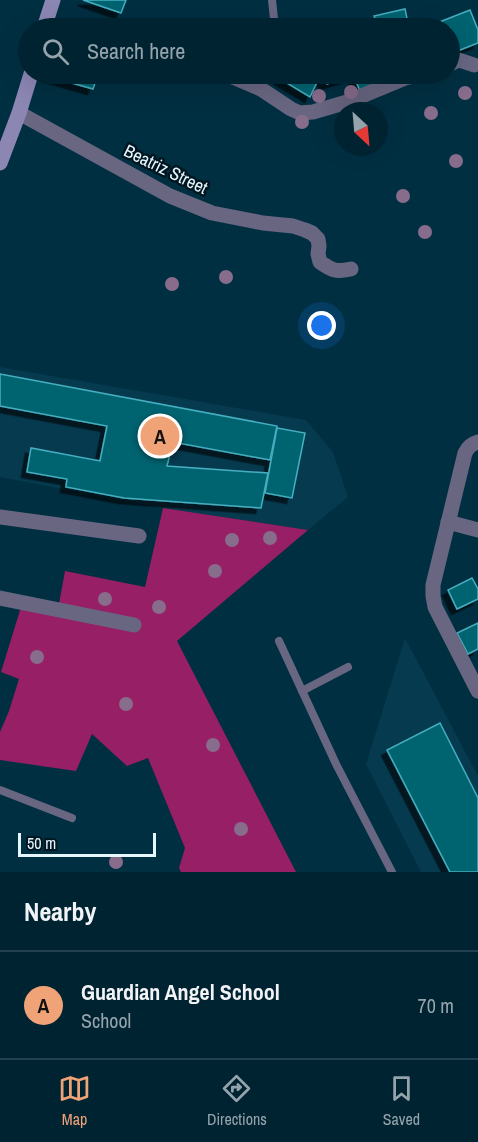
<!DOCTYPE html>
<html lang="en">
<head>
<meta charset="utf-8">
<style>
  :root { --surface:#002332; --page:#0a2b3a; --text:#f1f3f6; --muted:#95a4ac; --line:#22404d; --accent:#efa377 }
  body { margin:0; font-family:"Archivo Narrow",sans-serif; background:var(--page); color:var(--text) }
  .compass { position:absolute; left:334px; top:102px; width:54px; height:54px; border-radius:50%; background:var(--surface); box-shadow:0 6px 24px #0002; rotate:154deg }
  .scale { position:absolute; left:18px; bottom:15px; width:138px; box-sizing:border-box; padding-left:6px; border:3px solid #e6f6fe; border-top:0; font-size:16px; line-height:21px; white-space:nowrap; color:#e6f6fe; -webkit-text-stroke:4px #001621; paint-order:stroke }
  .you { position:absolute; left:322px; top:326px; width:21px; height:21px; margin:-15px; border:4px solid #fff; border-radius:50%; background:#1a73e8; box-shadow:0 0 0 9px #1a73e833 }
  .badge { display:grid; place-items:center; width:39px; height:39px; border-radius:50%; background:var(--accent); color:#111; font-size:20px; font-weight:700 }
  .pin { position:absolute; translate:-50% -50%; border:3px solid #fff; box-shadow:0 2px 6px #0006 }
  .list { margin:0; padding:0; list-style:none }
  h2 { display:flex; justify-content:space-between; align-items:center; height:78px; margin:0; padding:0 24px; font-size:26px }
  h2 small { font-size:20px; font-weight:400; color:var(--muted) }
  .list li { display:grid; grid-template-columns:39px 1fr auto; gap:18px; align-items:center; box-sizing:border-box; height:108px; padding:0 24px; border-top:2px solid var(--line) }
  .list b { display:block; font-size:22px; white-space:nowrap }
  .list p { margin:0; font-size:20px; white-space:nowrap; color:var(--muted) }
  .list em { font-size:20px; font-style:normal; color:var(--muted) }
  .icon { flex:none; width:33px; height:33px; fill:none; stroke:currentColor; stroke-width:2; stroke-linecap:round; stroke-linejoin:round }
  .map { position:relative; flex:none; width:478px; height:872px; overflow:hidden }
  .search { position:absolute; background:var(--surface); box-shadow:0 6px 24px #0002; left:18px; right:18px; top:18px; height:66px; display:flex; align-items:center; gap:15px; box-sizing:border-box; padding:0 21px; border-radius:33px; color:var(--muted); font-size:22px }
  .sheet { height:186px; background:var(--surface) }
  nav { display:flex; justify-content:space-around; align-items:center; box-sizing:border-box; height:84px; border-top:2px solid var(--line); background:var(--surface); font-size:16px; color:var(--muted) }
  nav a { display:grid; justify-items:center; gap:3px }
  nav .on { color:var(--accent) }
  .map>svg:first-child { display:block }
</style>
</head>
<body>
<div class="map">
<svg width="478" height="872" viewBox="0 0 478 872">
  <defs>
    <filter id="shadow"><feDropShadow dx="-5.5" dy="5.5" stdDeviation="0" flood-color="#0009"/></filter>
  </defs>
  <rect width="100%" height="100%" fill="#002f42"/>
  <!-- built -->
  <g fill="#053a4f">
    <path d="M0 367 306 420 333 452 348 497 308 530 163 508 0 477Z"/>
    <path d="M405 638 478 776V872H421L366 764Z"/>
  </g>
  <!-- forest -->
  <path fill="#971f65" d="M163 508 308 530 177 641 296 872H181L179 868 185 848 148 758 127 766 92 734 76 771 0 760V732L9 711 19 679 1 672 21 607 57 615 65 571 145 587Z"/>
  <!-- building -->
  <g fill="#046470" stroke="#45aec0" stroke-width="1.5" filter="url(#shadow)">
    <path d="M83 0H126L121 13Z"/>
    <path d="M405 9 409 28H379L374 16Z"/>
    <path d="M470 10 478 30V43L450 54V28H424Z"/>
    <path d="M372 20 376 28H358L357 25Z"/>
    <path d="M52 74H98L93 89 51 77Z"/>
    <path d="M272 74H351L352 76 327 84 319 78 310 97Z"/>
    <path d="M353 74H393L395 77 360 91Z"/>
    <path d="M0 374 277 426 270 460 173 442 167 466 268 473 261 508 124 498 66 487 67 479 27 472 31 448 100 461 107 426 0 406Z"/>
    <path d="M277 428 305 433 292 498 265 493Z"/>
    <path d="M472 578 478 589V599L457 609 448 590Z"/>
    <path d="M478 623V649L468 654 457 633Z"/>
    <path d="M440 723 478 798V872H450L387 750Z"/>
  </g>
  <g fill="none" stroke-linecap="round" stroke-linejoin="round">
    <!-- lane -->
    <g stroke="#696682" stroke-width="8">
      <path d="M272 0 275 28"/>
      <path d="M279 641 336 764 392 872"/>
      <path d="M302 691 348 667"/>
      <path d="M0 790 72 818"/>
    </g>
    <!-- street -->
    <g stroke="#696682" stroke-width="15">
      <path d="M450 64 459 60 474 65"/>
      <path d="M226 74 261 89 291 109 300 113 313 112 347 102 405 78 421 74"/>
      <path d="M19 113 170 196 212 213 263 223 293 226 305 230 312 233 318 239 319 246 318 254 320 262C333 271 336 272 351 269"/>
      <path d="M478 442C471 444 468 447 465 453L433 585V596L435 607 478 691"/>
      <path d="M0 517 139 536"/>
      <path d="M448 522 478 530"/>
      <path d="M0 598 134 625"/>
    </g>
    <!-- secondary -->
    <g stroke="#8c86b3" stroke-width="15">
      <path d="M44 28 53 0"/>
      <path d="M0 163 19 113 31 74"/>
    </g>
  </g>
  <!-- trees -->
  <g fill="#886c8c">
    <circle cx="351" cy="92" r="7"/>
    <circle cx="465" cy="93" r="7"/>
    <circle cx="319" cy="96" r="7"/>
    <circle cx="431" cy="113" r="7"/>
    <circle cx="302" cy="122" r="7"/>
    <circle cx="456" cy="161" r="7"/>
    <circle cx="403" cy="196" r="7"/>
    <circle cx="425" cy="232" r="7"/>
    <circle cx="226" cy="277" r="7"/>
    <circle cx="172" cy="284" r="7"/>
    <circle cx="270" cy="538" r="7"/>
    <circle cx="232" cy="540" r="7"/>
    <circle cx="215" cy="571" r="7"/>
    <circle cx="105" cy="599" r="7"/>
    <circle cx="159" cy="607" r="7"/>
    <circle cx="37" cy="657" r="7"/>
    <circle cx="126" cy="704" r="7"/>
    <circle cx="213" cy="745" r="7"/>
    <circle cx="241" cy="829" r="7"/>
    <circle cx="116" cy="862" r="7"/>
  </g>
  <g text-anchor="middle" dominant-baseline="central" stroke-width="5" stroke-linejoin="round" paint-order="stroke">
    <!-- street labels -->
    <g font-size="18" fill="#e6f6fe" stroke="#001621">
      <text transform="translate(166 169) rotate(26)">Beatriz Street</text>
    </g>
  </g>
</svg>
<svg class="compass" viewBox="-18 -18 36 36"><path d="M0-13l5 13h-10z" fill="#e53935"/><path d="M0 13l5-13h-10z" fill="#95a4ac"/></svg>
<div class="scale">50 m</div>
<div class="you"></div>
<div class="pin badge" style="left:160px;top:436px">A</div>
<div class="search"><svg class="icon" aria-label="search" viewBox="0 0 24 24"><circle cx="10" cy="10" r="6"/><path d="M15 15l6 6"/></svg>Search here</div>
</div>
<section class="sheet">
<h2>Nearby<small></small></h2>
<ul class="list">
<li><span class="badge">A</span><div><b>Guardian Angel School</b><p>School</p></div><em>70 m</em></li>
</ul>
</section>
<nav>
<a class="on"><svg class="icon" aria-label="map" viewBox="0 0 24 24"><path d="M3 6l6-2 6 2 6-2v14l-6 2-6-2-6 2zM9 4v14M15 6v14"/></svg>Map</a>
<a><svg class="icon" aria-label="directions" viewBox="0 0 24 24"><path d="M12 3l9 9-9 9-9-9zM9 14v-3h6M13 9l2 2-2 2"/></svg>Directions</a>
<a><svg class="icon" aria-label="saved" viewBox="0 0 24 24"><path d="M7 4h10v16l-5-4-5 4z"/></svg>Saved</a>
</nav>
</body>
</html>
